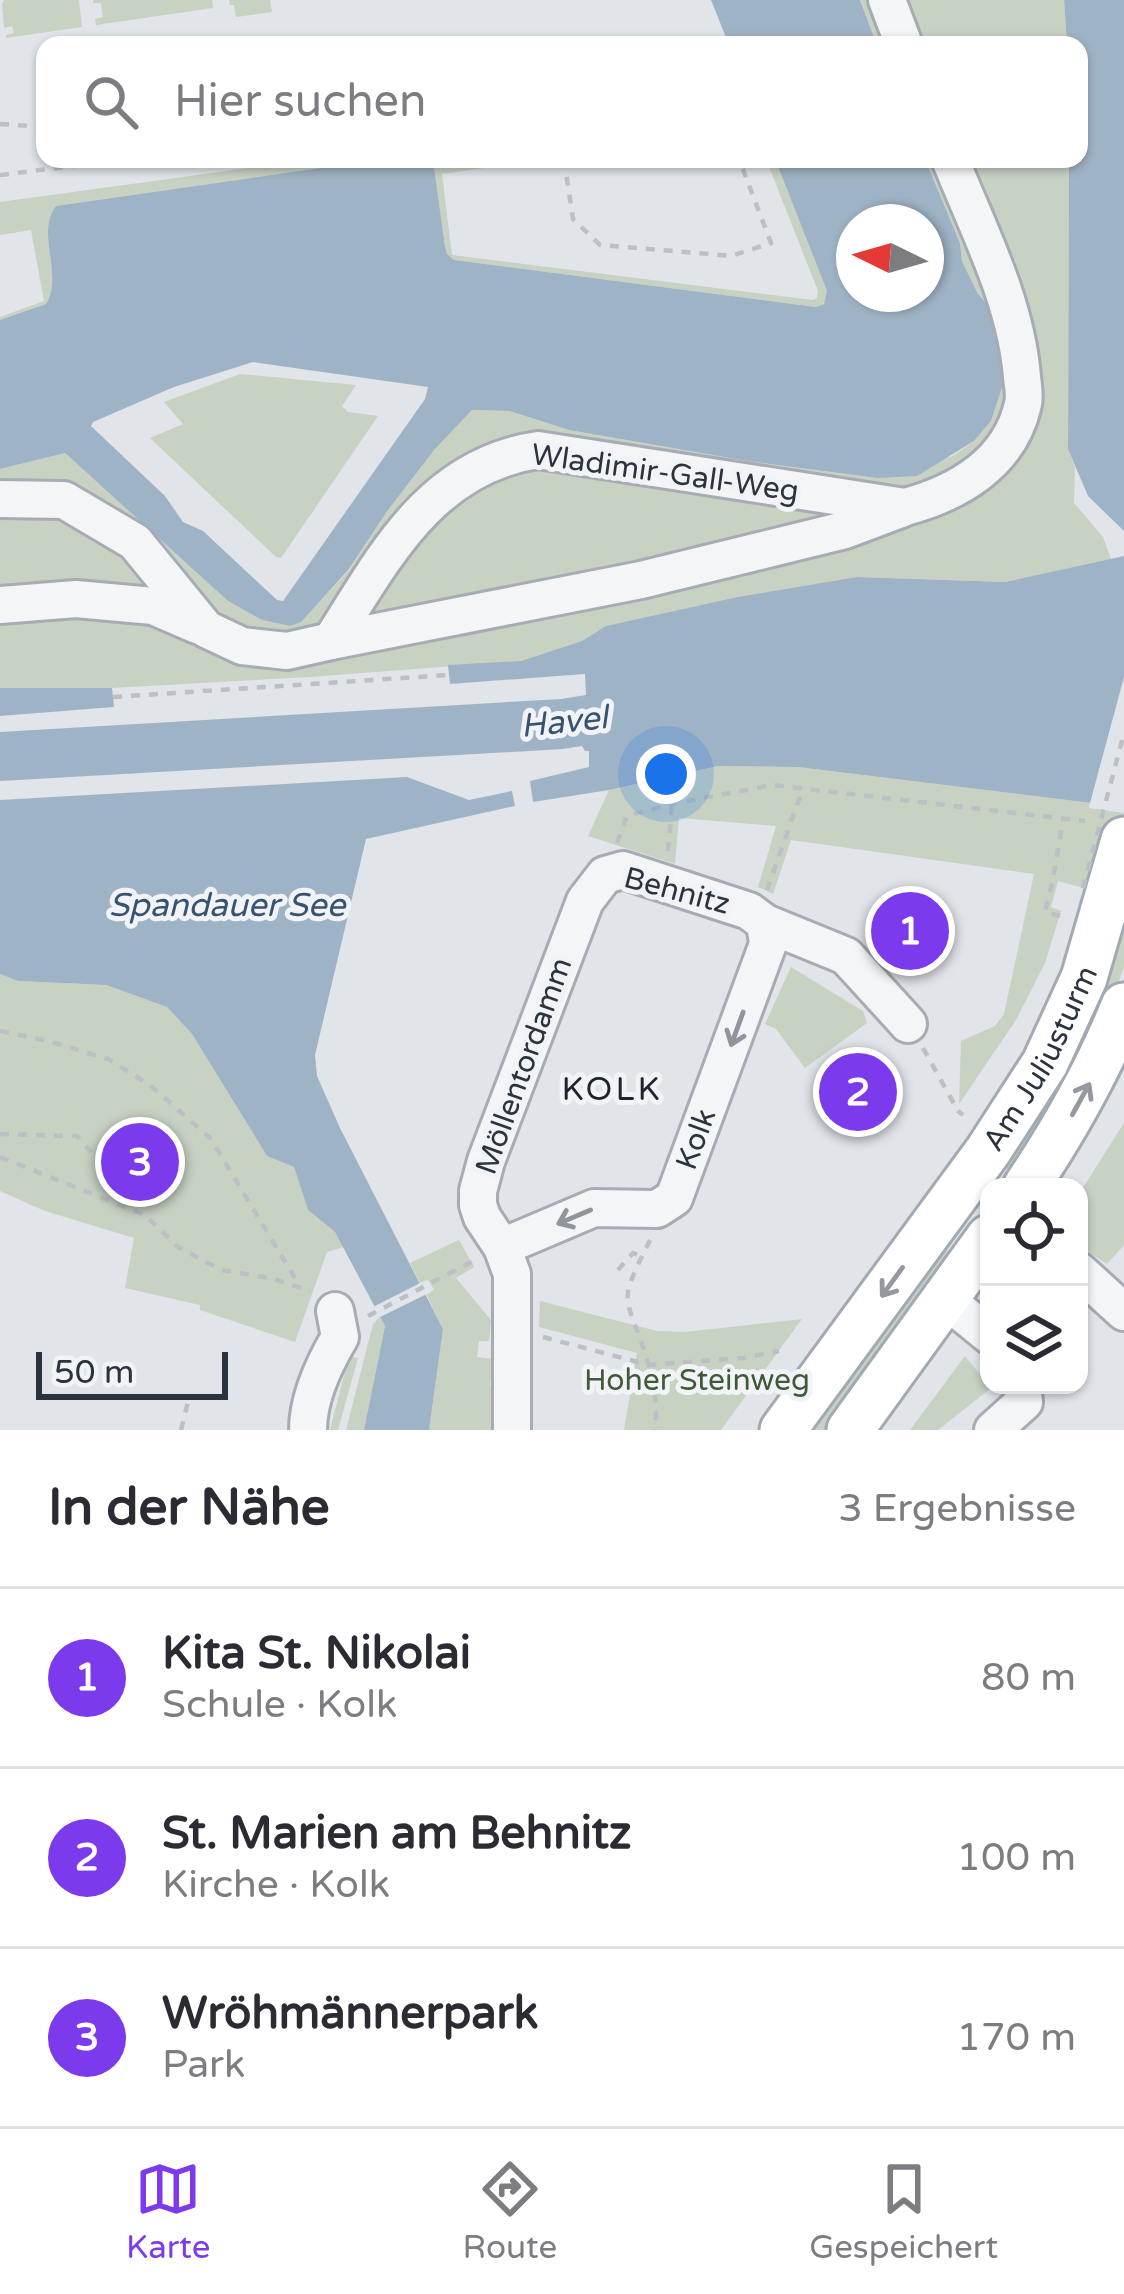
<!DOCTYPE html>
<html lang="de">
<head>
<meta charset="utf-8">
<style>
  :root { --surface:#fff; --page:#f2f2f3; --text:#2b2b33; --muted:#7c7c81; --line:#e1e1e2; --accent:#7c3aed }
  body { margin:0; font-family:"Varela Round",sans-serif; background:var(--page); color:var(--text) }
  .controls { position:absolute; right:36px; bottom:36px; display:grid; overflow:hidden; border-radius:24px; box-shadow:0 3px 9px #0004 }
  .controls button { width:108px; height:108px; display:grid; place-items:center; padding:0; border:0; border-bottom:3px solid var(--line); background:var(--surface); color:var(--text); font:60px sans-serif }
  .compass { position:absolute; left:836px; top:204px; width:108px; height:108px; border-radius:50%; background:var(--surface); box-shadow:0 3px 9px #0004; rotate:275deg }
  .scale { position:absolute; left:36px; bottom:30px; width:192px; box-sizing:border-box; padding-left:12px; border:6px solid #2b333f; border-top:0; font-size:33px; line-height:42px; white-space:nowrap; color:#2b333f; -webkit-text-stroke:9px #f1f3f6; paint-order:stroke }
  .you { position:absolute; left:666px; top:774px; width:42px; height:42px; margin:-30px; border:9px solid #fff; border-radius:50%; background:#1a73e8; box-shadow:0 0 0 18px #1a73e833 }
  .badge { display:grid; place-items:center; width:78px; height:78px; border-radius:50%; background:var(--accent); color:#fff; font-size:39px; font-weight:700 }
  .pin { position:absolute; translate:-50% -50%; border:6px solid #fff; box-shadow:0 3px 12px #0006 }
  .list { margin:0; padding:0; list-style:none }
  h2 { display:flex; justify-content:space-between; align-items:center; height:156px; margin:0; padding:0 48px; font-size:51px }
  h2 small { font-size:39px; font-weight:400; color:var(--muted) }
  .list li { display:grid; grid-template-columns:78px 1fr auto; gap:36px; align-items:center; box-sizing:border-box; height:180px; padding:0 48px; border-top:3px solid var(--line) }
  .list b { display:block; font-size:45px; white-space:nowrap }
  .list p { margin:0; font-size:39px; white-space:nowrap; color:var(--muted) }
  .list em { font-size:39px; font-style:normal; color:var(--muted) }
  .icon { flex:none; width:66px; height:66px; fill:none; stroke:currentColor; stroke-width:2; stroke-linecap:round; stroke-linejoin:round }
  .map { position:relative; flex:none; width:1124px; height:1430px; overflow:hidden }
  .search { position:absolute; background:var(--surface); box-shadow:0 3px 9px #0004; left:36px; right:36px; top:36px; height:132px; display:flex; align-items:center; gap:30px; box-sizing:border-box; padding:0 42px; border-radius:24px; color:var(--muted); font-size:45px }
  .sheet { height:696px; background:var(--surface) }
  nav { display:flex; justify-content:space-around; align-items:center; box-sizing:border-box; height:168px; border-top:3px solid var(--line); background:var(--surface); font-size:33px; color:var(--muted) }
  nav a { display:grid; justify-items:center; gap:6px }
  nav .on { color:var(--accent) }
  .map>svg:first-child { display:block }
</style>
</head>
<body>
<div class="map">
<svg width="1124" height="1430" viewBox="0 0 1124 1430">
  <rect width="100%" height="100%" fill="#e1e4e9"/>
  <!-- green -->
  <g fill="#c7d2c3">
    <path d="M4 0H79L82 27 6 38V35L14 33 12 26 4 28 2 4Z"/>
    <path d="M93 0H212L213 8 96 25 95 19 103 17 101 3H93Z"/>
    <path d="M229 0H270L272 12 236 17 234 5H230Z"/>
    <path d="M860 0H1064L1067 45H877Z"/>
    <path d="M314 159H384L56 206C35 233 64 274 46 304L0 320V317L44 301 31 230 0 235V202Z"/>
    <path d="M433 159H490L491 167 442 174 452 255 813 300 817 298 818 291 766 159H775L827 291C827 301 825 304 816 307L454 260 447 254 445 247Z"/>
    <path d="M925 159H1069L1068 449 1075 467 1074 503 1103 537 1111 559 1005 582 857 577 606 626 582 641 521 661 310 677 112 688H0V469L65 453 228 601 262 620 290 626 301 621 349 570 388 510 435 449 472 410 508 411 569 430 747 461 877 478 953 456 974 441 991 421 1007 373 990 309 978 294 962 261 960 243Z"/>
    <path d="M240 374 356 385 342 406 348 412 378 416 281 558 276 557 150 438 183 424 164 402Z"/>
    <path d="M718 766 798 767 1124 807V899L1058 881 1051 907 1061 911 1045 963 1016 1020 959 1104 961 1041 995 1026 1004 1014 1034 874 791 840 773 894 758 887 776 826 679 818 675 864 588 836 609 790Z"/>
    <path d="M1124 908V967L1106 1017 1019 1176 996 1161Z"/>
    <path d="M791 967 863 1011 867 1023 805 1068 776 1029 765 1024Z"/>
    <path d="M0 974 18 981 106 985 167 1007 192 1034 267 1156 294 1167 308 1210 335 1232 344 1247 327 1252 295 1342 200 1310V1305L125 1288 134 1238 45 1211 0 1191Z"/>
    <path d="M1124 1123V1245L1107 1264 1079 1245V1194Z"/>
    <path d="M459 1240 474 1267 456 1278 491 1320 489 1341H479L477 1357 493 1359 490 1386 496 1388 494 1430H429L443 1329 426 1294 434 1290 428 1280 420 1283 410 1263Z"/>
    <path d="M962 1247 835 1430H798L937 1254Z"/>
    <path d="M540 1301 657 1331 684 1332 802 1319 721 1430H624L637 1353 539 1327Z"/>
    <path d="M380 1317 385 1326 364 1430H346L373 1324Z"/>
    <path d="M349 1356 358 1358 338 1430H330Z"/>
    <path d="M965 1356 991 1388 938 1430H910Z"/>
  </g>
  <!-- water -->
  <g fill="#9fb3c6" fill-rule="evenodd">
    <path d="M711 0H860L877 45H729Z"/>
    <path d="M1064 0H1124V531L1088 496 1068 449 1069 159H1079V45H1067Z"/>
    <path d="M383 159H433L445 247 447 254 454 260 816 307 824 304 827 291 775 159H925L960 243 962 261 978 294 990 308 1007 373 991 421 974 441 917 476 877 478 747 461 569 430 509 411 472 410 435 449 388 510 349 569 301 622 290 626 262 620 228 601 65 453 0 469V320L46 304C64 274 35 233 56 206ZM854 222H926V294H854ZM253 362 428 387 425 399 283 601 277 600 203 531 183 522 165 496 91 426 93 422 174 387Z"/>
    <path d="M1124 556V807L798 767 718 766 609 790 533 802 530 781 589 767V751H585L582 746 563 749 0 781V732L561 699 586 695 585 674 450 684 448 665 521 661 582 641 606 626 738 597 857 577 1005 582Z"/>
    <path d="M0 688H112L114 707 0 716Z"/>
    <path d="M407 777 469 800 512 791 515 806 366 839 315 1055 317 1076 340 1128 443 1329 429 1430H364L385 1326 335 1232 308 1210 294 1167 267 1156 192 1034 167 1007 106 985 18 981 0 974V800Z"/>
  </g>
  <!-- pier -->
  <g fill="#e1e4e9">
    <path d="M1124 677V813L1089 808 1090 803Z"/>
    <path d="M426 1280 431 1292 376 1319 371 1308Z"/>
  </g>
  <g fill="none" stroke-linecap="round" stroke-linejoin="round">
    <!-- minor casing -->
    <g stroke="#a7abb3" stroke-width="42">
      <g id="minor">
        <path d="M887 0 904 45"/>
        <path d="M0 499 64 500 135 542 206 629 242 646 287 651 331 641C384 558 430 466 538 450L905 507C958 493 1010 463 1023 404 1025 396 1023 386 1022 377 1016 301 978 229 950 159"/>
        <path d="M0 605 76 599 153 606 197 625"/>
        <path d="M331 641 641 580 845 530 901 509"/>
        <path d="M765 923 846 956 908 1024"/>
        <path id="s1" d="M502 1247 594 1208 657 1209 674 1198 768 944 765 923 749 911 623 870 605 875 585 901 486 1161 478 1191V1205L482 1217 502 1247 512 1274V1430"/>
        <path d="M1079 1271 1124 1312"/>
        <path d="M945 1299 989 1335"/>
        <path d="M308 1430C308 1398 324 1364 340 1337L335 1311"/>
        <path d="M993 1430 1024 1402 1022 1385"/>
      </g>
    </g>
    <!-- major casing -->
    <g stroke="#a1a9b3" stroke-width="51">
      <g id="major">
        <path d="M1026 1187C1065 1129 1098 1071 1124 1006"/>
        <path id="s2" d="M783 1430 988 1151 1045 1063 1084 978 1124 840"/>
        <path d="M850 1430 989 1238"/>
      </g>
    </g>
    <!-- path -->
    <g stroke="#bcbfc3" stroke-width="4.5" stroke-dasharray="9 9" stroke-linecap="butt">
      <path d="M0 124 45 127"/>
      <path d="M564 159 573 219 600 245 731 256 771 243 739 159"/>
      <path d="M0 175 130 159"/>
      <path d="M113 697 449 675"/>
      <path d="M617 843 627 816 672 804 772 785 1085 821"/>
      <path d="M668 851 672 804"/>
      <path d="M767 890 803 788"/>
      <path d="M1060 916 1045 912 1053 879 1063 820"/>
      <path d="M0 1031 48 1041 108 1059 150 1085 211 1139 299 1285"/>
      <path d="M923 1048 958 1111 963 1115"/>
      <path d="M0 1134 77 1136 119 1184 125 1205"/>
      <path d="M0 1157 145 1215 178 1247 221 1270 271 1278 310 1291"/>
      <path d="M650 1240C643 1255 631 1276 628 1292 626 1307 635 1324 640 1338 650 1368 659 1398 655 1430"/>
      <path d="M618 1270 633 1253 642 1257"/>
      <path d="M368 1316 475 1260"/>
      <path d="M543 1337 649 1365 743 1358 779 1351"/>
      <path d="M181 1430 188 1402"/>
    </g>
    <!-- minor -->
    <use href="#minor" stroke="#f4f5f7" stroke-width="36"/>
    <!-- major -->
    <use href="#major" stroke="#fff" stroke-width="45"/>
    <!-- path-bridge -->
    <path stroke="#bcbfc3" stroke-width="4.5" stroke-dasharray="9 9" stroke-linecap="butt" d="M1083 888 1124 733"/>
  </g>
  <!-- one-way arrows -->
  <defs><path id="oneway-shaft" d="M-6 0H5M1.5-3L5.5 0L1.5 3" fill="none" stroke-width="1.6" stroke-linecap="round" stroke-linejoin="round" transform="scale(3)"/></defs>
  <g stroke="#90949b">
    <use href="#oneway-shaft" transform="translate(737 1029) rotate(110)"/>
    <use href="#oneway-shaft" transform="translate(574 1217) rotate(157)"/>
  </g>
  <g stroke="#95999f">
    <use href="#oneway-shaft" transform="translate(1081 1099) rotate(-61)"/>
    <use href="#oneway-shaft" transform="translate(892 1282) rotate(126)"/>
  </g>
  <g text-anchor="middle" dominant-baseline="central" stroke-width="10" stroke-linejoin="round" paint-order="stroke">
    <!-- street labels -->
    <g font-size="30" fill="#2b333f" stroke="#f1f3f6">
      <text transform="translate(665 473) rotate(8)">Wladimir-Gall-Weg</text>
      <text transform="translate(677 891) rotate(15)">Behnitz</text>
      <text stroke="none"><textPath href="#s2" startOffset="453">Am Juliusturm</textPath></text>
      <text transform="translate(524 1066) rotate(-70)">Möllentordamm</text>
      <text stroke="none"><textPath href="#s1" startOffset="246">Kolk</textPath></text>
    </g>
    <!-- park labels -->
    <g font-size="30" fill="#405a39" stroke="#f1f3f6">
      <text x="697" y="1380">Hoher Steinweg</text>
    </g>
    <!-- water labels -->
    <g font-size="33" font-style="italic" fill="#385370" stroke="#f1f3f6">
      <text transform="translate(564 722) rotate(-6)">Havel</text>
      <text x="227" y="905">Spandauer See</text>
    </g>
    <!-- neighbourhood labels -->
    <g font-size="33" letter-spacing="3" fill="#1d2430" stroke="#f1f3f6">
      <text x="612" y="1089">KOLK</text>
    </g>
  </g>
</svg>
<div class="controls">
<button><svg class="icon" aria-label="locate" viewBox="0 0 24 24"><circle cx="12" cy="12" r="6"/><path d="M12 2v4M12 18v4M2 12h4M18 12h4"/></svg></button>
<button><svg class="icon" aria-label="layers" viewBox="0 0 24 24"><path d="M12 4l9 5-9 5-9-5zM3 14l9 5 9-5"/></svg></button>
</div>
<svg class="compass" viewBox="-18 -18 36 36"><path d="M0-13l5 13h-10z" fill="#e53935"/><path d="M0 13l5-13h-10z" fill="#7c7c81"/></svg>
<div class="scale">50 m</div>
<div class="you"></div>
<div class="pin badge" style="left:910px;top:931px">1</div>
<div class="pin badge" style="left:858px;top:1092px">2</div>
<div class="pin badge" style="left:140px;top:1162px">3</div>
<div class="search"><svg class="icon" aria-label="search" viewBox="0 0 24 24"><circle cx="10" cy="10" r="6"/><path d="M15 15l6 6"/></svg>Hier suchen</div>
</div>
<section class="sheet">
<h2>In der Nähe<small>3 Ergebnisse</small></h2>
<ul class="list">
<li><span class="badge">1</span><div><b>Kita St. Nikolai</b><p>Schule · Kolk</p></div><em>80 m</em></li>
<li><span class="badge">2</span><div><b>St. Marien am Behnitz</b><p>Kirche · Kolk</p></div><em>100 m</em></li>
<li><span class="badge">3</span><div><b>Wröhmännerpark</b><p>Park</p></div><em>170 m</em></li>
</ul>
</section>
<nav>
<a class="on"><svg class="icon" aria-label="map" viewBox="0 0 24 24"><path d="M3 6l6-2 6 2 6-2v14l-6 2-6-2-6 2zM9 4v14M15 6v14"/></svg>Karte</a>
<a><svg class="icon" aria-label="directions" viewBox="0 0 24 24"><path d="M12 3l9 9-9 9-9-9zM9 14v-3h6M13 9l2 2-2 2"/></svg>Route</a>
<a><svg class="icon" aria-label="saved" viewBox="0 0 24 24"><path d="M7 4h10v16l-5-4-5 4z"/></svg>Gespeichert</a>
</nav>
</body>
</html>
